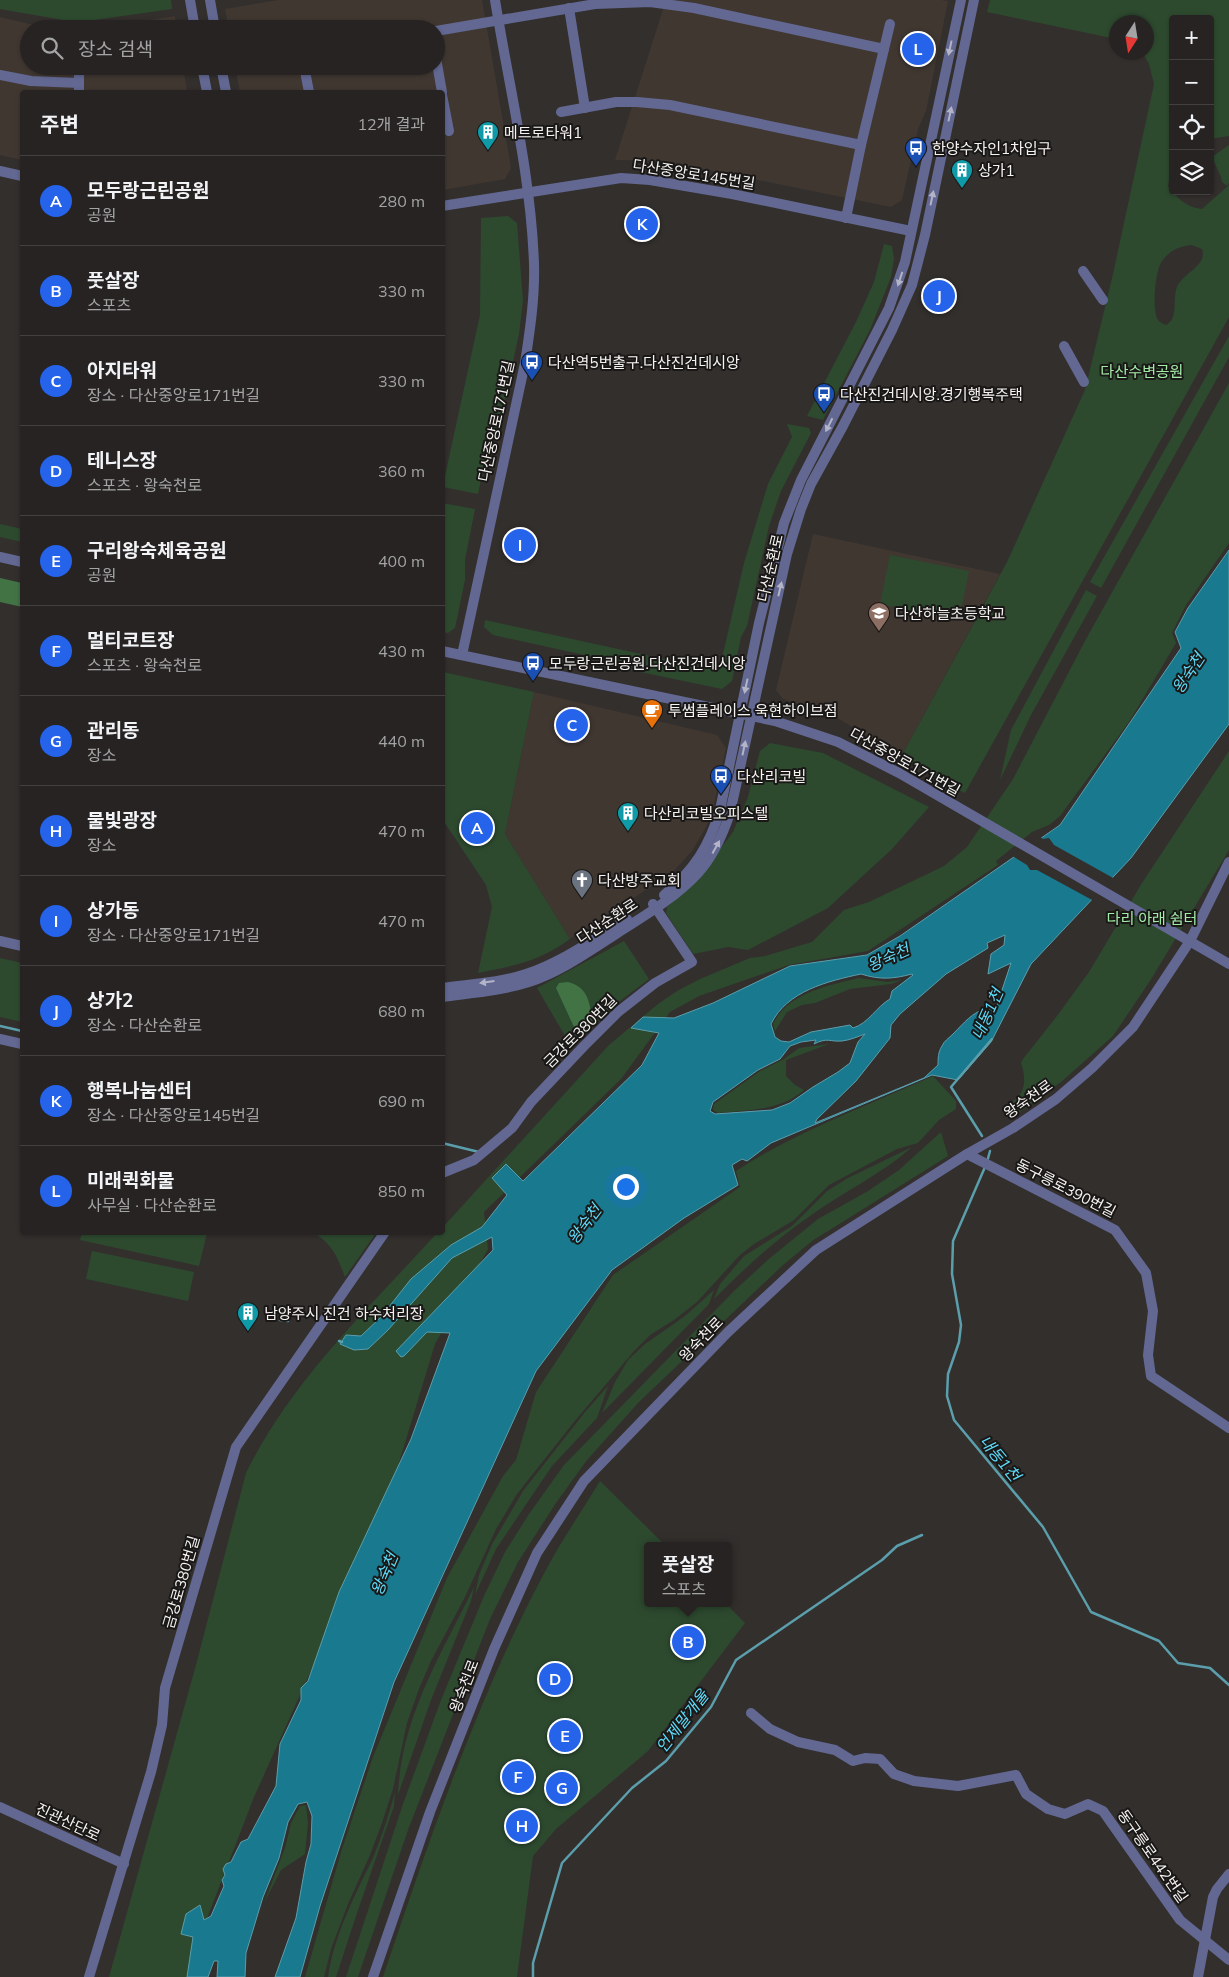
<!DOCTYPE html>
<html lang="ko">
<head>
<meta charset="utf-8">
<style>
  :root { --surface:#262322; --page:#322f2f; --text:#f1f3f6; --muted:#a4a4a5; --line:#424040; --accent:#2563eb }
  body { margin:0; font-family:Mulish,"Noto Sans KR",sans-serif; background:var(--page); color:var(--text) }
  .controls { position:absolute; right:15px; top:15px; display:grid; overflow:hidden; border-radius:5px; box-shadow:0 1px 4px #0004 }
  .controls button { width:45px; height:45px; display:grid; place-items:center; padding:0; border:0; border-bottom:1px solid var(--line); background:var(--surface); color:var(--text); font:25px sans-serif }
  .compass { position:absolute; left:1109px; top:15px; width:45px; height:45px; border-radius:50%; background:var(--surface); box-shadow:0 1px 4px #0004; rotate:192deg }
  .you { position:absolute; left:625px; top:1186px; width:18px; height:18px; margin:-12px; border:4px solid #fff; border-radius:50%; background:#1a73e8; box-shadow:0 0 0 8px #1a73e833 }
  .badge { display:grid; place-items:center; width:32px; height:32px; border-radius:50%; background:var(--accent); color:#fff; font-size:16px; font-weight:700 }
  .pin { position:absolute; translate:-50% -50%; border:2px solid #fff; box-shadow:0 1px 5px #0006 }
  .popup { position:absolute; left:644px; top:1542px; width:88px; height:65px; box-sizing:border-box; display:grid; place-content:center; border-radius:5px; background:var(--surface); filter:drop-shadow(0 1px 4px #0005); font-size:16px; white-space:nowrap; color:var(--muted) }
  .popup b { font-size:19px; color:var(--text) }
  .popup::after { content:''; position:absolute; left:50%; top:100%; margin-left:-10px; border:10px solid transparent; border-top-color:var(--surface) }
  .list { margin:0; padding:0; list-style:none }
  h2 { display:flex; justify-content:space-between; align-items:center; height:65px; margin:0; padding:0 20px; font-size:21px }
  h2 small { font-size:16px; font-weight:400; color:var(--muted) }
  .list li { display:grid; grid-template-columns:32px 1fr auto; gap:15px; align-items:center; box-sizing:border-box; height:90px; padding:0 20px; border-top:1px solid var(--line) }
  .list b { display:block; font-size:19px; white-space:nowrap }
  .list p { margin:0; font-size:16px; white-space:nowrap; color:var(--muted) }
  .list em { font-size:16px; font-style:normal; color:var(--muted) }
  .icon { flex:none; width:28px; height:28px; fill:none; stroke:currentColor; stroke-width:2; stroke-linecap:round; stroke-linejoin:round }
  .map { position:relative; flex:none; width:1229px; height:1977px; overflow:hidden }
  .search { position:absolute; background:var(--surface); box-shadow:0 1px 4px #0004; left:20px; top:20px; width:425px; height:55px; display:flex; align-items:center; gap:12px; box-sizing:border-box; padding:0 18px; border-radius:28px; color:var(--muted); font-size:19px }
  .panel { position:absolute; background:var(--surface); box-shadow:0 1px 4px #0004; left:20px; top:90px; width:425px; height:1145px; border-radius:5px }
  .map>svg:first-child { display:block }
</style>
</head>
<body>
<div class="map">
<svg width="1229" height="1977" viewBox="0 0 1229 1977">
  <rect width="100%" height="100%" fill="#332f2d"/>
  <!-- built -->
  <g fill="#403731">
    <path d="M278 0H482L511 168 505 179 443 190 442 92H240L235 66H436V29H229L225 9Z"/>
    <path d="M666 0H941L948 1 926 111 918 129 902 200 891 207 664 161 615 160Z"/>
    <path d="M175 16 177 29H91Z"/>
    <path d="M0 17 29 24 88 29H29V66H183L187 92H22V160L0 155Z"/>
    <path d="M813 534 1000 574 901 757 833 715 783 699 776 690Z"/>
    <path d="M534 692 717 735 726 748 713 809 706 827 692 851 672 873 570 939 505 834Z"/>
  </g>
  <!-- green -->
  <g fill="#2d4a2f" fill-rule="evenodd">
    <path d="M0 0H171L172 9 87 21 63 20 0 9Z"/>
    <path d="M990 0H1229V136L1210 139V19H1173V169L1170 174 1168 186C1178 199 1186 207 1202 209L1229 185V317L965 793 950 786 901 757 1007 562 1085 390 1113 274 1154 84 1149 64 1143 53 1146 52V22H1116V39L987 12ZM1192 245 1202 249C1208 265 1184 273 1178 285 1171 297 1180 318 1166 325 1161 323 1157 321 1156 315 1153 303 1155 271 1162 261 1170 250 1180 246 1192 245Z"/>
    <path d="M1229 145V183L1227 186 1222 182 1221 177 1212 157Z"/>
    <path d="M508 216 517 223 523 300 519 334 497 436 486 456 478 494 443 487V485L480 315 481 218Z"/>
    <path d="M884 244 892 246 894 259 891 277 870 330 823 420 807 416 856 322 874 282Z"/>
    <path d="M1229 336V357L1101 588 1090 582Z"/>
    <path d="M1229 383V543L1186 605 1172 633 1176 643 1129 722 1060 816 1049 825 1032 832 996 861 998 865 868 951 789 965 699 996 670 1012 621 1079 484 1212 488 1249 435 1344 387 1502 254 1797 199 1939 192 1977H109L196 1665 246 1473C291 1381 369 1308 437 1233L442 1232 443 1227 609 1045 658 1004 677 991 700 979 750 958 765 956 812 942 844 910 869 902 944 866 967 847 1013 779 1086 639Z"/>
    <path d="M787 424 809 428 811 433 781 491 769 526 747 626 741 637 732 681 722 689 621 668 589 656 493 635 484 627 485 620 719 671 744 563 768 484 792 437Z"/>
    <path d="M442 503 475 509 465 560V580L455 628 448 633 442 632Z"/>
    <path d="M0 524 22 529V542L0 537Z"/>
    <path d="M890 555 969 571 959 620 880 604Z"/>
    <path d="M1086 590 1097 596 1031 715 1000 780 1011 730Z"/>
    <path d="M443 672 534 692 505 834 570 939C538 962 516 965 478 973L492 907 486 885 443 820Z"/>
    <path d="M770 743 823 753 929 807 892 849 828 908 748 950 728 947 693 954 666 913 667 907 694 883 733 832 748 797 760 751Z"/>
    <path d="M1229 751V850L1150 981 1113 1036 1061 1082 1010 1119 1009 1109 1004 1107C1024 1097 1028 1084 1021 1063L1023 1059 1057 1016 1089 972 1142 883Z"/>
    <path d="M624 941 649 979 620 1001 571 1046 537 988Z"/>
    <path d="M0 958 22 963V1022L0 1017Z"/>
    <path d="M858 978 888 982 902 980 891 984 850 989 815 1003 802 1005 787 1012 775 1031 773 1024C788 993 827 986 858 978Z"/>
    <path d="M829 1044 786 1060V1076L795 1085 804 1090C780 1111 748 1110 718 1113L713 1110 714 1104 760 1071 784 1059 799 1048Z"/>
    <path d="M933 1076 956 1101V1109L939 1120 918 1143 897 1149 829 1185 794 1220 754 1244 740 1255 697 1302 674 1320 650 1335 635 1350 574 1422 517 1494 496 1529 465 1597 431 1661 419 1689 407 1723 393 1789 382 1823 370 1855 348 1904 331 1949 324 1977H305L342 1849 373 1757 447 1578 503 1476 516 1460 536 1392 613 1275 740 1187 736 1171C797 1131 867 1106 933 1076Z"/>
    <path d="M941 1132 948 1156 812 1241 782 1266 639 1402 587 1460 556 1503 518 1562 490 1619 408 1830 358 1977H346L403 1804 441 1700 484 1596 505 1552 529 1514 564 1465 734 1291 770 1258 818 1219 868 1191 899 1170Z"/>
    <path d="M910 1148H911C880 1175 843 1192 810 1216 775 1240 744 1269 714 1299L720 1284 744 1256 792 1226 827 1191 848 1178Z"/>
    <path d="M82 1233V1232L207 1233 199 1266 80 1240Z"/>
    <path d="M314 1233H376L345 1277C337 1256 333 1245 314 1233Z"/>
    <path d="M92 1251 194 1272 188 1301 86 1279Z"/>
    <path d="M714 1290 709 1304 602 1413 615 1382 628 1360 645 1344 685 1316Z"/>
    <path d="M608 1386 597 1418 552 1466 496 1549 475 1595 479 1575 492 1544 523 1491 585 1412Z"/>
    <path d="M600 1481 666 1546H648V1603H725L745 1623 648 1751 556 1829 533 1856 517 1977H383C430 1837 478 1696 548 1566 564 1537 583 1509 600 1481Z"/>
    <path d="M474 1587 471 1601 431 1700 398 1795C401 1717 441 1655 474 1587Z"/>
    <path d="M395 1792 394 1806 356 1916 336 1977H328C334 1935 355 1895 373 1858 382 1836 389 1814 395 1792Z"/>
    <path d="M306 1805 308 1823 305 1854 281 1870 264 1903 285 1848 291 1823 300 1806Z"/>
  </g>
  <!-- forest -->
  <g fill="#427345">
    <path d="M0 578 22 583V607L0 602Z"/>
    <path d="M568 982C588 987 590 1003 592 1021L588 1027 580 1032 574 1027 556 988 559 983Z"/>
  </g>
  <!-- water -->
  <path fill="#19798e" stroke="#5b9eac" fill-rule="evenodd" d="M1229 550V724L1131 858 1031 964 991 1042 958 1080 932 1075 771 1143 747 1161 742 1159 732 1165 738 1185 684 1218 612 1270 536 1371 394 1682 320 1906 300 1977H275L296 1918 306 1862 311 1844 312 1816 307 1802 298 1804 288 1822 279 1858 263 1897 246 1953 245 1977H217L218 1961H214L208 1977H187L193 1937 181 1934 186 1914 200 1905 204 1920 211 1916 224 1886 222 1880 225 1875 223 1869 226 1864 231 1862 241 1842 248 1839 276 1786 280 1744 301 1700V1688L308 1681 339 1592 411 1439 450 1333 427 1332 404 1356 401 1357 396 1351 493 1250 492 1237 452 1258 388 1330 368 1349 354 1350 340 1344 346 1335 361 1336 381 1317 411 1279 451 1245 482 1227 507 1195 492 1178 506 1164 523 1181 642 1065 659 1033 631 1028 643 1017 674 1018 713 1003 790 966 867 955 900 936 1060 825 1181 648 1175 632 1188 608ZM1005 935 1004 945 991 954 988 974 1011 963 996 1008 992 1010 988 1008C972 1012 964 1023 953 1034 949 1038 944 1041 942 1046 938 1052 938 1059 938 1065L924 1078 815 1123 817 1119 856 1081 890 1038 891 1025 900 1014 946 974 988 948 987 943ZM861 974C880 980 893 979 912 974L913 975 892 991 890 999C876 1007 869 1023 853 1028L850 1025 811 1032 789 1042 781 1041 775 1037 771 1024C787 991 828 981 861 974ZM865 1034 858 1042 850 1063 838 1072 813 1087 790 1103 772 1110 715 1114 710 1111 713 1102 758 1070 780 1059 790 1046 801 1042 816 1040 814 1044C828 1037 829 1042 842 1041 850 1040 857 1037 865 1034Z"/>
  <!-- pier -->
  <path fill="#332f2d" d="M1039 836 1043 839 1049 838 1054 845 1115 879 1094 901 1037 870H1030L1027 865 1011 855Z"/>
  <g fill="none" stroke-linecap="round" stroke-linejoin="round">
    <!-- stream -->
    <g stroke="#5b9eac" stroke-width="2.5">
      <path d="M0 1026 22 1031"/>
      <path d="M982 1136 951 1087 992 1039"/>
      <path d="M442 1143 479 1152"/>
      <path d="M987 1162 990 1151"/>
      <path d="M985 1167 953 1241 952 1274 961 1325 959 1342 948 1374 947 1396 954 1420 1043 1527 1091 1612 1159 1641 1178 1663 1210 1668 1229 1685"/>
      <path d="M280 1320 288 1321"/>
      <path d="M339 1341 342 1342"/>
      <path d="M533 1977V1963L562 1863 632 1788 666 1761 711 1707 736 1660 882 1560 897 1546 922 1535"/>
    </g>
    <!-- minor -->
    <g stroke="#626892" stroke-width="10">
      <path d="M190 0 195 29"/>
      <path d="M210 0 215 29"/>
      <path d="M569 8 585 108"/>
      <path d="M436 31 595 4 650 2 694 8 884 49"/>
      <path d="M436 58 442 92"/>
      <path d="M202 66 207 92"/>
      <path d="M221 66 226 92"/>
      <path d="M304 66 309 92"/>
      <path d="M0 75 31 81 79 83"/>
      <path d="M79 92V66"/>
      <path d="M442 95 449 131"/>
      <path d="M561 112 616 102H637L670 105 861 145"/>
      <path d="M0 171 22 176"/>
      <path d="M442 206 621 178 650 180 732 194 911 231"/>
      <path d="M846 218 861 145 890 24"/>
      <path d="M1083 271 1103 300"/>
      <path d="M1064 346 1084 382"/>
      <path d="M0 557 22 562"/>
      <path d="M442 651 775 721 838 742 899 773 1229 964"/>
      <path d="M462 655 525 363C530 330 535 297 534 264 531 175 509 87 495 0"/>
      <path d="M664 895C694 870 709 847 720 810L759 623 784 523 801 480 889 308 905 262 961 0"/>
      <path d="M0 941 22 946"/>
      <path d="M442 988C470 984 499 983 526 974 562 962 594 939 627 919"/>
      <path d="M442 997C471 993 501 991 529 982 560 972 588 952 616 934 644 916 675 898 698 873 714 856 723 834 730 813L787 554 801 509 811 484 843 426 892 330 912 285 925 235 974 0"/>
      <path d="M0 1039 22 1044"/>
      <path d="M967 1154 1115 1230 1146 1273 1153 1311 1148 1355 1151 1376 1229 1428"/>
      <path d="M442 1173 474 1160 512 1128 531 1102 584 1046 618 1012 655 983 692 962 653 904"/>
      <path d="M751 1713 770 1729 798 1742 835 1750 853 1761 865 1758 880 1759 894 1774 914 1781 958 1786 1016 1775 1026 1794 1048 1809 1065 1814 1088 1804 1103 1811 1180 1920 1229 1960"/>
      <path d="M0 1807 124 1864"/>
      <path d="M89 1977 151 1772 162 1725 165 1688 236 1447 385 1232"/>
      <path d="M373 1977 430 1812 494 1649 537 1553 584 1481 728 1332 816 1250 967 1154 1013 1128 1056 1099 1092 1068 1133 1027 1190 941 1229 862"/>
      <path d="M1198 1977 1213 1897 1217 1889 1229 1874"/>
    </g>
  </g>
  <!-- one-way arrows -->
  <defs><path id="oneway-solid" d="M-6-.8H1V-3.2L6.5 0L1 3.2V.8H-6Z" transform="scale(1.25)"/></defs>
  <g fill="#b3b4c7">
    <use href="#oneway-solid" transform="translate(950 48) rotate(102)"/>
    <use href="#oneway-solid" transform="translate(950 114) rotate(-78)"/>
    <use href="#oneway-solid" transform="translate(932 198) rotate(-78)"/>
    <use href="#oneway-solid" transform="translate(900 279) rotate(108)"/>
    <use href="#oneway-solid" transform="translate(829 425) rotate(117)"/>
    <use href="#oneway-solid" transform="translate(780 589) rotate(-77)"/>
    <use href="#oneway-solid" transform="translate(746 686) rotate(102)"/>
    <use href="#oneway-solid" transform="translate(744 748) rotate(-78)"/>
    <use href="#oneway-solid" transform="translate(716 847) rotate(-61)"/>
    <use href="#oneway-solid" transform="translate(487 982) rotate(172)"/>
  </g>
  <!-- icons -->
  <defs>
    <g id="building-pin" transform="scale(1.125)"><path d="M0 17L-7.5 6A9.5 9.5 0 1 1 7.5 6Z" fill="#0f9aa8" stroke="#191817"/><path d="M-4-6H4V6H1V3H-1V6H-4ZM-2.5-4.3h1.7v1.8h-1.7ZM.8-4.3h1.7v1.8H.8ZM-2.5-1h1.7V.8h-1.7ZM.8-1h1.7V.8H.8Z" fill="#fff"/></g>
    <g id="bus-pin" transform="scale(1.125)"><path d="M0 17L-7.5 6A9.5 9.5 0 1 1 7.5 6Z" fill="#1a4fb4" stroke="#191817"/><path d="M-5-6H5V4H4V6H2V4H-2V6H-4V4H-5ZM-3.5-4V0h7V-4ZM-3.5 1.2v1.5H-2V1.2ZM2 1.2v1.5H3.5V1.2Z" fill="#fff"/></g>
    <g id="school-pin" transform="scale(1.125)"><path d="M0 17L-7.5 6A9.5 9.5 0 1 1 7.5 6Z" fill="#8d6e63" stroke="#191817"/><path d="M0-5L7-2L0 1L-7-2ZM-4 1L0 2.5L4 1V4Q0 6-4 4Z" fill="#fff"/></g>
    <g id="cafe-pin" transform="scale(1.125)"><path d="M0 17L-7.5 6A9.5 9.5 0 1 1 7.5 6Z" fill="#e8710a" stroke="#191817"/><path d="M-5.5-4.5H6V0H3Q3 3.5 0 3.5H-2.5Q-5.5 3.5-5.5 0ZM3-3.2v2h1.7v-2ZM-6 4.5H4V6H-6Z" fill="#fff"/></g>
    <g id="church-pin" transform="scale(1.125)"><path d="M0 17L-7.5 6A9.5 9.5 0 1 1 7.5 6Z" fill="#6b7280" stroke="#191817"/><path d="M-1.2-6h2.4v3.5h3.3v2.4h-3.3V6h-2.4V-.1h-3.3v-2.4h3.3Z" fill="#fff"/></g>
  </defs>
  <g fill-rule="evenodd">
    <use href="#building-pin" x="488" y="132"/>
    <use href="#bus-pin" x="916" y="148"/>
    <use href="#building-pin" x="962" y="170"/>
    <use href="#bus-pin" x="532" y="362"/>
    <use href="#bus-pin" x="824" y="394"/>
    <use href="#school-pin" x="879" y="613"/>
    <use href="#bus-pin" x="533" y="663"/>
    <use href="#cafe-pin" x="652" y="710"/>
    <use href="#bus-pin" x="721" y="776"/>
    <use href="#building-pin" x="628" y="813"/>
    <use href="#church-pin" x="582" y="880"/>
    <use href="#building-pin" x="248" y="1313"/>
  </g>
  <g text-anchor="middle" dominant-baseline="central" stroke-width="4" stroke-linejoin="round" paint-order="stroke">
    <!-- poi labels -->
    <g font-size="15" fill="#f6f3f2" stroke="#191817" text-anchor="start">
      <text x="504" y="132">메트로타워1</text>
      <text x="932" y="148">한양수자인1차입구</text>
      <text x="978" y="170">상가1</text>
      <text x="548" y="362">다산역5번출구.다산진건데시앙</text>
      <text x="840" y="394">다산진건데시앙.경기행복주택</text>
      <text x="895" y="613">다산하늘초등학교</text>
      <text x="549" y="663">모두랑근린공원.다산진건데시앙</text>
      <text x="668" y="710">투썸플레이스 욱현하이브점</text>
      <text x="737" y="776">다산리코빌</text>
      <text x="644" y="813">다산리코빌오피스텔</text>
      <text x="598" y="880">다산방주교회</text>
      <text x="264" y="1313">남양주시 진건 하수처리장</text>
    </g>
    <!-- street labels -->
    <g font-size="15" fill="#f6f3f2" stroke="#191817">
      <text transform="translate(694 174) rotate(9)">다산중앙로145번길</text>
      <text transform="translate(496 421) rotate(-78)">다산중앙로171번길</text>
      <text transform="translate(770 568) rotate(-77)">다산순환로</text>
      <text transform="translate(905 762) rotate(29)">다산중앙로171번길</text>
      <text transform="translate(607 921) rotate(-33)">다산순환로</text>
      <text transform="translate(580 1031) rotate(-45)">금강로380번길</text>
      <text transform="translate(1028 1099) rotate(-35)">왕숙천로</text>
      <text transform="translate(1066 1188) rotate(27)">동구릉로390번길</text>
      <text transform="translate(701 1339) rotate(-46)">왕숙천로</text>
      <text transform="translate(181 1582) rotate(-74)">금강로380번길</text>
      <text transform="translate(464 1686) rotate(-69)">왕숙천로</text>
      <text transform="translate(68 1822) rotate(25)">진관산단로</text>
      <text transform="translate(1153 1856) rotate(55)">동구릉로442번길</text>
    </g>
    <!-- park labels -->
    <g font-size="15" fill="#a3eca7" stroke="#191817">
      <text x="1142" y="371">다산수변공원</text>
      <text x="1152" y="918">다리 아래 쉼터</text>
    </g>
    <!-- water labels -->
    <g font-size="16" font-style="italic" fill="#5edcfb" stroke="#191817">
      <text transform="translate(1188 673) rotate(-56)">왕숙천</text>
      <text transform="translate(888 957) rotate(-24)">왕숙천</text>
      <text transform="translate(987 1014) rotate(-66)">내동1천</text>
      <text transform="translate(584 1224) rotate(-53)">왕숙천</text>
      <text transform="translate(1000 1458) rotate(50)">내동1천</text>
      <text transform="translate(384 1574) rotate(-67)">왕숙천</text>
      <text transform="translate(682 1721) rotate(-52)">언제말개울</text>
    </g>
  </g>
</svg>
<div class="controls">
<button>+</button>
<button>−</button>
<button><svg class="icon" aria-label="locate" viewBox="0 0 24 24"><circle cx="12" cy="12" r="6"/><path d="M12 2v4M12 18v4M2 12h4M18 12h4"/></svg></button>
<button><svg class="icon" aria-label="layers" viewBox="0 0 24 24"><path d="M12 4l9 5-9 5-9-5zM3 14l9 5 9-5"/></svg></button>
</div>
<svg class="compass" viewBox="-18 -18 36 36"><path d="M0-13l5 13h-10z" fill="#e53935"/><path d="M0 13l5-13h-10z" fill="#a4a4a5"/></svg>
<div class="you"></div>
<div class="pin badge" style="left:477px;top:828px">A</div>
<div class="pin badge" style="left:688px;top:1642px">B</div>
<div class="popup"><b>풋살장</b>스포츠</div>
<div class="pin badge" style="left:572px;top:725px">C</div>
<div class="pin badge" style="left:555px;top:1679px">D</div>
<div class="pin badge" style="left:565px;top:1736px">E</div>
<div class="pin badge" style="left:518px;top:1777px">F</div>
<div class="pin badge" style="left:562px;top:1788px">G</div>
<div class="pin badge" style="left:522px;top:1826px">H</div>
<div class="pin badge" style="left:520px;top:545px">I</div>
<div class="pin badge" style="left:939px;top:296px">J</div>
<div class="pin badge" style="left:642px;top:224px">K</div>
<div class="pin badge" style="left:918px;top:49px">L</div>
<div class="search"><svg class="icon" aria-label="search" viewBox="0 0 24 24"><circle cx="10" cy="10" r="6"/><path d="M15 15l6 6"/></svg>장소 검색</div>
<section class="panel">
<h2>주변<small>12개 결과</small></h2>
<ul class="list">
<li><span class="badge">A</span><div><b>모두랑근린공원</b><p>공원</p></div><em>280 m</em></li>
<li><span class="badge">B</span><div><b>풋살장</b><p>스포츠</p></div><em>330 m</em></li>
<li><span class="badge">C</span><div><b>아지타워</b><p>장소 · 다산중앙로171번길</p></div><em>330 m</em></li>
<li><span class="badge">D</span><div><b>테니스장</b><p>스포츠 · 왕숙천로</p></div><em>360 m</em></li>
<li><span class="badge">E</span><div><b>구리왕숙체육공원</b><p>공원</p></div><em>400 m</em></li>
<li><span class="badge">F</span><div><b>멀티코트장</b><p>스포츠 · 왕숙천로</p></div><em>430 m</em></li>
<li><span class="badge">G</span><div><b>관리동</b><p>장소</p></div><em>440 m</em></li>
<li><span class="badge">H</span><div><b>물빛광장</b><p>장소</p></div><em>470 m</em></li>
<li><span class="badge">I</span><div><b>상가동</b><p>장소 · 다산중앙로171번길</p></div><em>470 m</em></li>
<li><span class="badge">J</span><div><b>상가2</b><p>장소 · 다산순환로</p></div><em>680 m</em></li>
<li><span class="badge">K</span><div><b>행복나눔센터</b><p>장소 · 다산중앙로145번길</p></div><em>690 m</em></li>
<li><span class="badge">L</span><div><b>미래퀵화물</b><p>사무실 · 다산순환로</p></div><em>850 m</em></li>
</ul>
</section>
</div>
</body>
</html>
